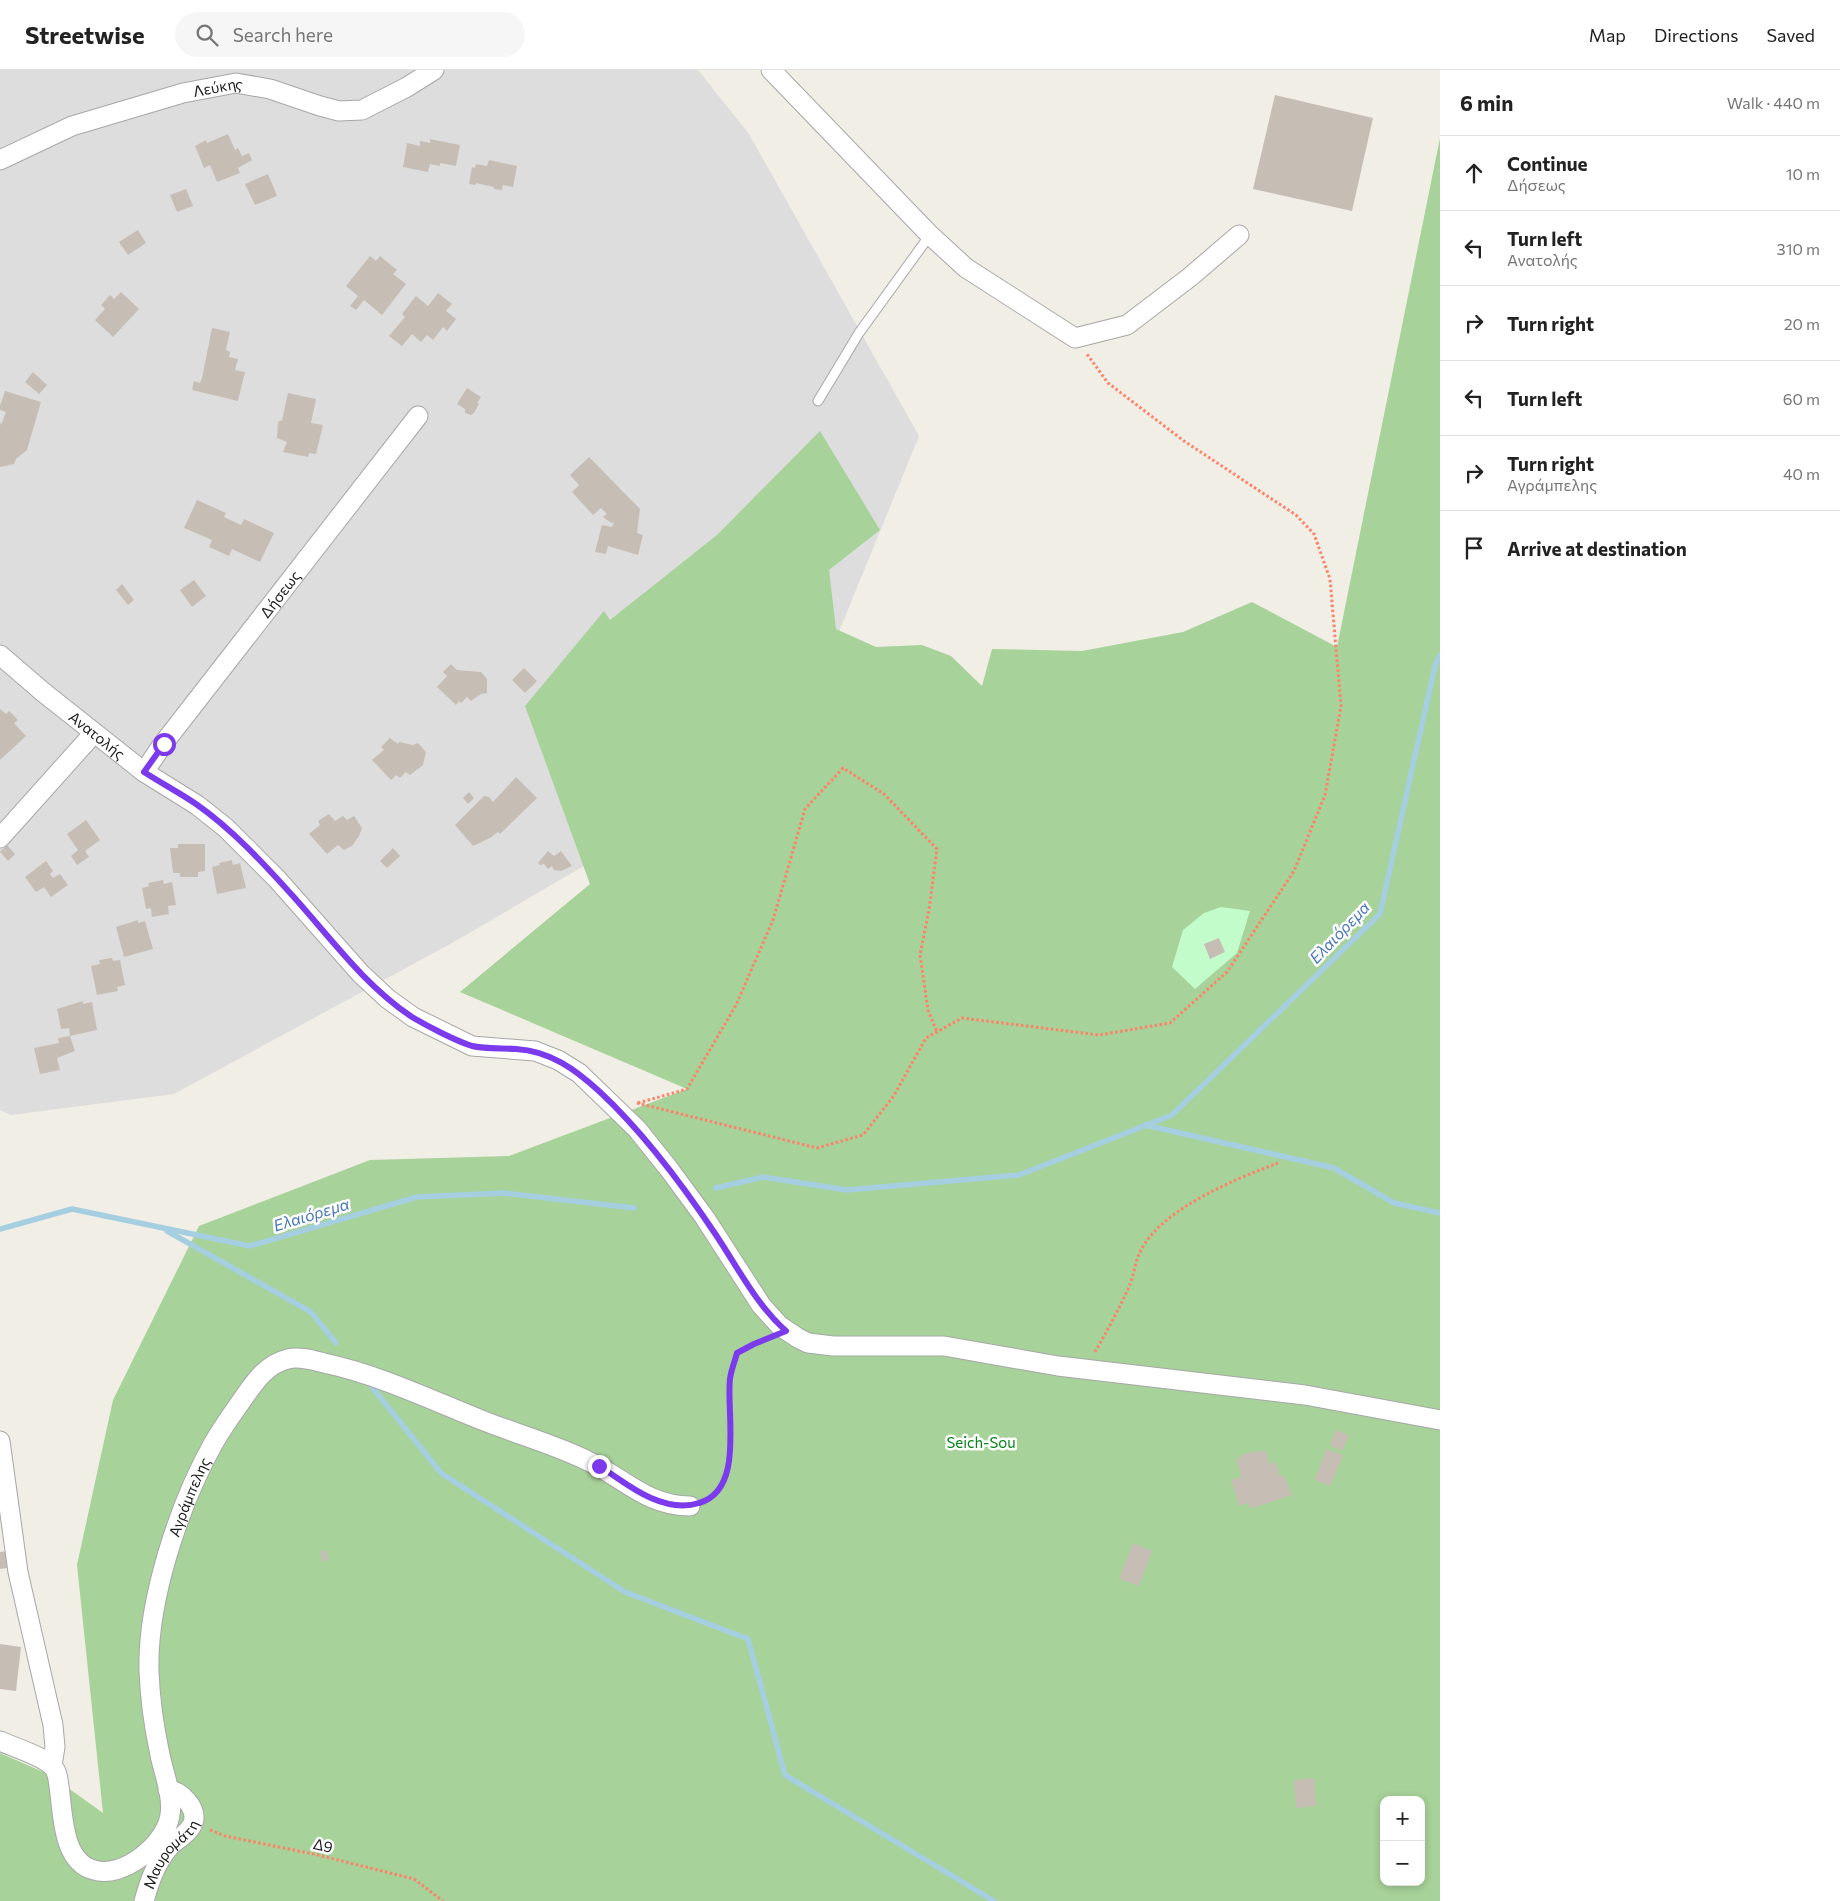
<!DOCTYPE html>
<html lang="en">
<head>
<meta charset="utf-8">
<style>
  :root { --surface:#fff; --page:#f6f6f6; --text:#222; --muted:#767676; --line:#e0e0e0 }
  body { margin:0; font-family:Commissioner,sans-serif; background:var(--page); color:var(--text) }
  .controls { position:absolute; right:15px; bottom:15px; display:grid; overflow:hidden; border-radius:10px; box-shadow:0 2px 8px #0003 }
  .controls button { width:45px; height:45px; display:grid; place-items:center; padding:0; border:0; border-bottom:1px solid var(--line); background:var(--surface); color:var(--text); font:25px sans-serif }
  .stop { position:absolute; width:15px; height:15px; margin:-11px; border:4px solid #7c3aed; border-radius:50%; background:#fff }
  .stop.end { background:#7c3aed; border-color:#fff; box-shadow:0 1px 5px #0008 }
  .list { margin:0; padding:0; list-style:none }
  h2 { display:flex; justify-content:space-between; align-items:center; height:65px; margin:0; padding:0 20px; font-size:21px }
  h2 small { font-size:16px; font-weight:400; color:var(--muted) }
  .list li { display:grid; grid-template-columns:32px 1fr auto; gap:15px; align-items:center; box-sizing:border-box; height:75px; padding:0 20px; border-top:1px solid var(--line) }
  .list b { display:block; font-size:19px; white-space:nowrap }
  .list p { margin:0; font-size:16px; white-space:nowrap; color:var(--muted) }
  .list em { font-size:16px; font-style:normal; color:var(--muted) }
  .icon { flex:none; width:28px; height:28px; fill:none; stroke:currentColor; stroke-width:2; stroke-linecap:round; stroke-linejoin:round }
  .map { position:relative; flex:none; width:1440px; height:1831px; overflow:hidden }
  header { display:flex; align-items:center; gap:30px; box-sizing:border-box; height:70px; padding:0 25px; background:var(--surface); border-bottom:1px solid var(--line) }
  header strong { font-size:24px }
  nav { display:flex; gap:28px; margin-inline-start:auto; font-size:18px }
  .search { width:350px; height:45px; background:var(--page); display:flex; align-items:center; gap:12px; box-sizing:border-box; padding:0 18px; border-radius:28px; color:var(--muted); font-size:19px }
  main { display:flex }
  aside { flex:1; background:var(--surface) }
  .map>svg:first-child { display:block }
</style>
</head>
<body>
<header>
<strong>Streetwise</strong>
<div class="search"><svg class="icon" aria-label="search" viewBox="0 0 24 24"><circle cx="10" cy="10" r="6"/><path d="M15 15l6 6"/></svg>Search here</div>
<nav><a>Map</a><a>Directions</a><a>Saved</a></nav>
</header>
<main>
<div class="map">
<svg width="1440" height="1831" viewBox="0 0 1440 1831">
  <rect width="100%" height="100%" fill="#f1eee6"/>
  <!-- residential -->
  <path fill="#dedddd" d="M0 0H698L749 64 919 366 793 674 452 873 174 1024 11 1045 0 1040Z"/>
  <!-- forest -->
  <path fill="#a7d299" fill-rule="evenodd" d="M1440 68V1831H0V1683L50 1705 103 1743 77 1495 113 1330 199 1156 370 1090 509 1086 687 1019 460 922 590 814 525 636 604 541 610 550 717 465 820 361 880 460 829 500 836 559 876 577 922 575 951 586 982 616 992 579 1082 581 1183 562 1252 532 1337 577ZM1384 1730H1421V1812H1384Z"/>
  <!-- park -->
  <path fill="#c2fcca" d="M1221 837 1250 841 1237 883 1195 919 1172 897 1183 860 1204 843Z"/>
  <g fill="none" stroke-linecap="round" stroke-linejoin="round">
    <!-- stream -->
    <g stroke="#a5cfe0" stroke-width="5.5">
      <path d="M1145 1055 1334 1098 1394 1133 1440 1143"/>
      <path d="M716 1118 763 1107 847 1120 1019 1105 1172 1045 1380 844 1435 596 1440 585"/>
      <path d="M0 1159 72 1139 250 1176 417 1127 504 1123 634 1138"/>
      <path d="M167 1161 311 1242 336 1273"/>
      <path d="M372 1317 441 1403 625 1522 748 1569 785 1705 994 1831"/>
    </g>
  </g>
  <!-- building -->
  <g fill="#c6beb5">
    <path d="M1275 25 1373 48 1352 141 1253 119Z"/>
    <path d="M228 64 235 80 238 78 242 86 249 83 252 90 238 98 240 103 217 112 210 95 204 98 195 76 206 70 207 73Z"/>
    <path d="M430 69 460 75 456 96 440 93V96L430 94 428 102 403 97 407 73 420 76V71L430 73Z"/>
    <path d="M489 90 517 96 513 117 503 115 502 120 494 119V117L476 113 475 115 469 114 472 97 475 98 476 94 487 96Z"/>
    <path d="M268 104 277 126 255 135 245 114Z"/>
    <path d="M186 119 193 136 177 142 170 125Z"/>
    <path d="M138 160 146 173 128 185 119 172Z"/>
    <path d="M370 186 376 191 380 186 397 200 393 204 406 214 382 245 364 230 356 240 350 236 358 226 346 216Z"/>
    <path d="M121 222 139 239 113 267 95 250 105 239 101 235 110 225 114 229Z"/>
    <path d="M438 223 452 234 446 241 456 249 447 261 443 257 433 270 427 265 421 272 412 264 402 276 389 266 405 247 402 244 416 226 428 236Z"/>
    <path d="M212 258 230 262 226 280 230 282 229 287 238 289 235 300 245 302 238 331 192 320 194 311 200 313 202 308Z"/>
    <path d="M33 302 47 315 39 324 25 312Z"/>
    <path d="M467 318 481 327 477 333 479 334 474 343 471 345 465 343V339L457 334Z"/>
    <path d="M5 321 41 332 27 380 16 389 14 394 0 397V352L1 355 6 342 0 340V336Z"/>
    <path d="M288 323 316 329 311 353 323 355 316 384 309 383 308 387 283 382 287 372 277 368 278 352 282 350Z"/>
    <path d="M589 387 640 439 637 463 643 465 638 485 608 476 606 484 595 482 602 455 612 457 614 452 611 453 603 447 607 444 601 438 593 445 572 422 579 415 570 405Z"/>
    <path d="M197 430 226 443 224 447 241 455 244 449 274 463 260 492 232 479 229 486 209 477 212 470 184 458Z"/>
    <path d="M194 510 206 526 192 537 180 520Z"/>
    <path d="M122 514 134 530 128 535 116 520Z"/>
    <path d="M451 594 457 600 481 602 487 609V623L481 624 471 631 467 627 461 633 459 631 456 635 437 617 447 606 443 602Z"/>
    <path d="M524 598 537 611 525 623 512 610Z"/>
    <path d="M0 639 6 644 9 641 18 650 14 653 26 666 0 690Z"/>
    <path d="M390 668 398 674 399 672 413 675 418 673 426 682 423 695 410 705 406 702 400 708 396 705 391 710 372 690 384 680 381 677Z"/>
    <path d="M516 707 537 728 500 764 498 762 490 768 473 776 455 755 484 726 489 727 493 732Z"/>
    <path d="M469 722 474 728 468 734 463 728Z"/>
    <path d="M329 744 335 751 343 746 347 750 354 746 362 758 359 766 352 776 344 780 338 775 327 784 309 764 320 755 318 751Z"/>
    <path d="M86 750 100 770 85 781 89 787 77 795 71 786 78 780 67 764Z"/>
    <path d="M178 774H205V801L198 802V807H180V803H173L170 778H178Z"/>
    <path d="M7 775 15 784 8 791 0 782Z"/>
    <path d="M393 778 400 786 387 798 380 791Z"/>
    <path d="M548 781 554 786 561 781 572 796 561 801 554 800 552 796 548 799 544 794 540 795 538 793Z"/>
    <path d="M232 790 233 795 240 793 246 818 217 824 212 797 220 795 219 793Z"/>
    <path d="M46 791 53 801 50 804 53 808 60 804 68 815 51 827 44 817 36 822 25 807Z"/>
    <path d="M163 810 164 814 172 812 176 835 168 836 169 844 152 847 151 838 146 839 142 818 149 816 148 813Z"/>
    <path d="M138 850V853L145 851 153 879 124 887 116 857Z"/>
    <path d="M1219 868 1225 882 1210 889 1204 874Z"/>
    <path d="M112 888 113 891 120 890 125 915 117 917 118 921 97 925 91 896 100 894 99 890Z"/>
    <path d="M83 931V934L92 932 97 960 70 966 69 958 61 959 57 939Z"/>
    <path d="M70 966 75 981 57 988 60 1000 40 1004 34 978 59 973 58 968Z"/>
    <path d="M1336 1360 1349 1365 1342 1381 1330 1375Z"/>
    <path d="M1326 1379 1343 1385 1330 1416 1315 1410Z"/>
    <path d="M1265 1380 1270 1394 1276 1392 1280 1407 1284 1405 1292 1425 1250 1439 1248 1433 1239 1436 1231 1410 1241 1407 1236 1389 1240 1388 1239 1386 1254 1381V1383Z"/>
    <path d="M1133 1473 1152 1481 1139 1516 1119 1509Z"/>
    <path d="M326 1480 329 1490 323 1492 320 1481Z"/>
    <path d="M11 1481 14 1497 0 1499V1482Z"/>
    <path d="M0 1574 21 1577 16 1621 0 1619Z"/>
    <path d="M1314 1708 1316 1736 1296 1738 1294 1710Z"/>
  </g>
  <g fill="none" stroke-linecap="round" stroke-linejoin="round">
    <!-- service casing -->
    <g stroke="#a7a7a7" stroke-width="11">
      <path id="service" d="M818 331 859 263 930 165"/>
    </g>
    <!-- minor casing -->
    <g stroke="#a7a7a7" stroke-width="21">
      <g id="minor">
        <path d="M771 0 930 165 966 198 1075 268 1127 255 1190 207 1239 165"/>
        <path id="s1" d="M0 90 72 56 183 23 236 13 270 19 320 36 339 41 362 40 407 17 434 0"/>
        <path id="s2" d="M0 585 43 622 144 702 197 735 226 758 277 809 361 904 388 929 413 947 472 976 535 981 558 990 579 1003 637 1059 669 1099 705 1148 761 1235 780 1256 798 1268 808 1273 833 1276H944L1058 1296 1305 1325 1440 1350"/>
        <path id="s3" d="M144 702 163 674 418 346"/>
        <path d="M0 768 94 663"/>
        <path d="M0 1371 18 1502 53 1655 55 1677 52 1695"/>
        <path id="s4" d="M0 1671C13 1677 46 1687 54 1698 58 1703 58 1710 59 1716 63 1743 62 1792 94 1800 123 1809 166 1774 170 1745 173 1726 164 1704 160 1685 154 1657 150 1629 149 1601 147 1531 179 1435 213 1374 221 1360 230 1347 240 1333 252 1316 265 1294 288 1289 299 1286 312 1290 324 1293 380 1305 431 1330 484 1351 517 1364 553 1374 586 1390 623 1407 646 1436 690 1436"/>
        <path id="s5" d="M144 1831C150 1810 156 1792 171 1775 178 1769 190 1762 193 1753 198 1738 181 1721 168 1720"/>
      </g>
    </g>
    <!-- path -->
    <g stroke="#ff8169" stroke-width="3" stroke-dasharray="2.5 2.5" stroke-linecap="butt">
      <path d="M637 1033 817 1078 863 1065 893 1027 926 968 962 948 1099 965 1170 953 1227 902 1294 801 1325 725 1341 636 1330 509 1314 464 1296 445 1184 371 1108 313 1087 284"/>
      <path d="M638 1033 687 1019 736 935 773 850 805 739 843 698 884 724 937 779 929 840 920 885 928 940 937 962"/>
      <path d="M1095 1282C1107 1261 1119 1239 1129 1217 1134 1205 1135 1191 1141 1180 1163 1138 1236 1109 1278 1093"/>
      <path d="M707 1431 722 1417 729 1393 731 1353 730 1308 737 1283 754 1274 769 1269"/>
      <path d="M210 1760 225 1766 318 1785 414 1809 443 1831"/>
    </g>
    <!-- service -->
    <use href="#service" stroke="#fff" stroke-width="9"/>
    <!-- minor -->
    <use href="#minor" stroke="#fff" stroke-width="19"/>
  </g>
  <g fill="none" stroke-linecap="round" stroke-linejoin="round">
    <!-- route -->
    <path stroke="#7c3aed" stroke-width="6" d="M164 674 144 702C161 713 180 723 196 734 232 759 263 793 292 825 330 867 364 915 412 947 427 956 456 971 472 976 485 979 502 978 516 979 550 981 575 999 600 1022 645 1064 682 1114 716 1165 738 1198 756 1234 786 1261L754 1274 737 1283C735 1291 731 1300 730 1309 726 1344 745 1420 699 1433 683 1438 667 1435 651 1428 632 1420 617 1407 599 1396"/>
  </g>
  <g text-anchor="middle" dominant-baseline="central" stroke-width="5" stroke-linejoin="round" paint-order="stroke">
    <!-- street labels -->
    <g font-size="15" fill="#202020" stroke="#fff">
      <text stroke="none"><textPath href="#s1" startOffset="231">Λεύκης</textPath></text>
      <text stroke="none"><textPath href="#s3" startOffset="224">Δήσεως</textPath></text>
      <text stroke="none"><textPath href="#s2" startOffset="126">Ανατολής</textPath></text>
      <text stroke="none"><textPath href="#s4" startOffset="605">Αγράμπελης</textPath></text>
      <text transform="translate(323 1775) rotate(12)">Δ9</text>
      <text stroke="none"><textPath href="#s5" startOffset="55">Μαυρομάτη</textPath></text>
    </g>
    <!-- park labels -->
    <g font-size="15" fill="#078519" stroke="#fff">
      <text x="981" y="1372">Seich-Sou</text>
    </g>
    <!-- water labels -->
    <g font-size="16" font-style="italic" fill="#4778b5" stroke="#fff">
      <text transform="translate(1339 862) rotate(-46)">Ελαιόρεμα</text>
      <text transform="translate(311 1144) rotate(-17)">Ελαιόρεμα</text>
    </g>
  </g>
</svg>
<div class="controls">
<button>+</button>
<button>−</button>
</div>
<div class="stop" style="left:164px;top:674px"></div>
<div class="stop end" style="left:599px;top:1396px"></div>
</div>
<aside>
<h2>6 min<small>Walk · 440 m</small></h2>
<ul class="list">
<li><svg class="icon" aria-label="ahead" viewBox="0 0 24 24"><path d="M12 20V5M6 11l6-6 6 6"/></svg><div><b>Continue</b><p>Δήσεως</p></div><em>10 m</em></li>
<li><svg class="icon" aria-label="left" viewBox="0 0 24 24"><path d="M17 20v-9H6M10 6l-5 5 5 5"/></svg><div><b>Turn left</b><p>Ανατολής</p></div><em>310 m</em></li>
<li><svg class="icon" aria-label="right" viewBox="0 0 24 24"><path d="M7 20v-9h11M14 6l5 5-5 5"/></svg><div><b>Turn right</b></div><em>20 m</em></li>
<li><svg class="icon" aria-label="left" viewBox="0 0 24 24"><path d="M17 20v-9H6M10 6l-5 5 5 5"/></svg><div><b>Turn left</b></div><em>60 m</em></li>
<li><svg class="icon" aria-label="right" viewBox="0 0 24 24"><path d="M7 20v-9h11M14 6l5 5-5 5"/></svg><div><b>Turn right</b><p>Αγράμπελης</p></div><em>40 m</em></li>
<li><svg class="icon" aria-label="arrive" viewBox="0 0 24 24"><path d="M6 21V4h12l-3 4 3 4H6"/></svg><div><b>Arrive at destination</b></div></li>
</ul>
</aside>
</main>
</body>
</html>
